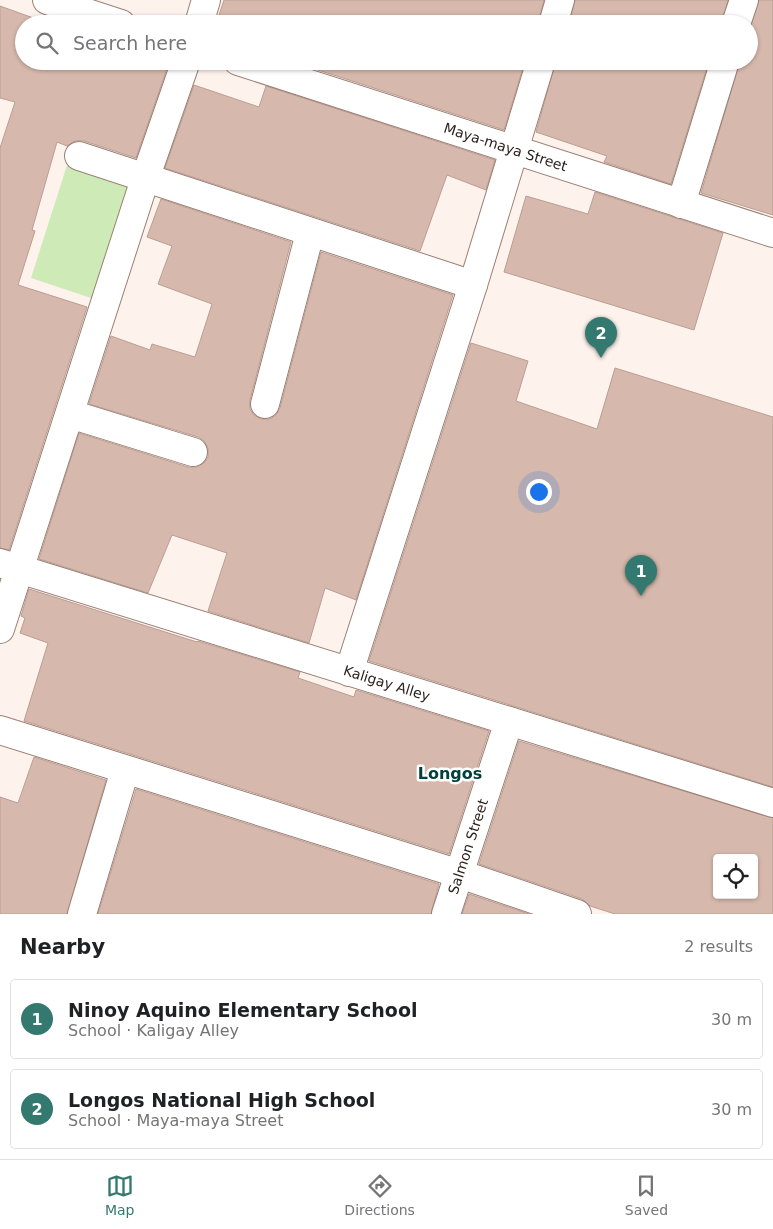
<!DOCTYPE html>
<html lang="en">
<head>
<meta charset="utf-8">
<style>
  :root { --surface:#fff; --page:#f2f2f2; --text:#202124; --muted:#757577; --line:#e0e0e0; --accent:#33796f }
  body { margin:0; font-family:"DejaVu Sans",sans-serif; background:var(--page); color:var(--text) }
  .controls { position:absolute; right:15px; bottom:15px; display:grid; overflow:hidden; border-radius:5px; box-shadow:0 1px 4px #0004 }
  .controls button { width:45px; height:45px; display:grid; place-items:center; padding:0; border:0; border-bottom:1px solid var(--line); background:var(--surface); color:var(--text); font:25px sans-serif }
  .you { position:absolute; left:538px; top:491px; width:18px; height:18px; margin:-12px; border:4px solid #fff; border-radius:50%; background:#1a73e8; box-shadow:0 0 0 8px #1a73e833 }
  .badge { display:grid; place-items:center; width:32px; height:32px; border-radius:50%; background:var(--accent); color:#fff; font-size:16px; font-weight:700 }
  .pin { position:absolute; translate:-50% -41px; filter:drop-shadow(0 1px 2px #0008) }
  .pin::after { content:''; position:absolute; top:26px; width:18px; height:15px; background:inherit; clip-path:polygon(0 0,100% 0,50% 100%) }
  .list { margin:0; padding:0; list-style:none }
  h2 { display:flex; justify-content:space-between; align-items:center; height:65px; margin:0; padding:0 20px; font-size:21px }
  h2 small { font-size:16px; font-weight:400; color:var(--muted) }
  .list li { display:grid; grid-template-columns:32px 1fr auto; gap:15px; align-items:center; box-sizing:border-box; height:80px; margin:0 10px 10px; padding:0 10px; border:1px solid var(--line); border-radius:5px }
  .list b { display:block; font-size:19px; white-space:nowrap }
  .list p { margin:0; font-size:16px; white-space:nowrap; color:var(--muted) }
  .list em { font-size:16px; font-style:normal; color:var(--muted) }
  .icon { flex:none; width:28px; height:28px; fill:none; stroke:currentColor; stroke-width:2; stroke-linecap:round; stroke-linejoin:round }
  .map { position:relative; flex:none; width:773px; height:914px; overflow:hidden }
  .search { position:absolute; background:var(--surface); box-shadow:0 1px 4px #0004; left:15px; right:15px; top:15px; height:55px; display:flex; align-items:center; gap:12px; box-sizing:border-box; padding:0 18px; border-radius:28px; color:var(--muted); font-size:19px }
  .sheet { height:245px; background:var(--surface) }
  nav { display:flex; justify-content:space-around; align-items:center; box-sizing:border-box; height:70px; border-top:1px solid var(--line); background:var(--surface); font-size:14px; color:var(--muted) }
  nav a { display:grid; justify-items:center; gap:2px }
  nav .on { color:var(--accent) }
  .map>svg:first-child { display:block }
</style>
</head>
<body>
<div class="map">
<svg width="773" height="914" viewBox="0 0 773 914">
  <rect width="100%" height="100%" fill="#fef2ed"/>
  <!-- pitch -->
  <path fill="#ceeab6" d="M69 159 136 182 97 300 31 278Z"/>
  <!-- building -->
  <g fill="#d6b8ac" stroke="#bb9e93" fill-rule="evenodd">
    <path d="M224 0H544L538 24H216Z"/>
    <path d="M575 0H728L721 24H569Z"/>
    <path d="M759 0H773V215L701 193 740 61H749V31Z"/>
    <path d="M0 6 50 24H24V61L169 63 136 158 84 141H75L67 146 57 142 32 230 35 231 18 285 87 307 9 550 0 548V148L15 102 0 98Z"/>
    <path d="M290 61H525L504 130Z"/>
    <path d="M556 61H709L671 184 604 162 607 156 536 132Z"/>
    <path d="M194 85 259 107 266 86 495 160 486 190 447 175 420 251 165 168Z"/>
    <path d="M595 192 723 233 694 330 504 272 526 196 588 214Z"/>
    <path d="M161 199 291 242 250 400V409L254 415 261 419H270L276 415 280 408 321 252 453 295 356 600 325 588 309 643 208 611 227 553 172 535 148 593 39 559 79 433 188 467H197L204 463 208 457V448L204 441 198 437 89 404 111 336 150 350 152 344 195 357 212 304 158 284 172 246 147 237Z"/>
    <path d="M471 343 528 361 516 401 597 429 615 368 773 417V787L369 661Z"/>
    <path d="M29 589 197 642 198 641 300 672 298 678 354 697 356 690 489 731 449 854 24 721 48 643 20 633 25 618 21 616Z"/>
    <path d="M519 741 773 818V914H615L590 906 582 899 479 864ZM717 858H754V895H717Z"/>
    <path d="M34 757 106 780 67 914H0V797L18 803Z"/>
    <path d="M136 789 439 884 431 914H98Z"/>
    <path d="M469 894 529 914H462Z"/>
  </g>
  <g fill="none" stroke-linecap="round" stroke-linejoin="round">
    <!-- street casing -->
    <g stroke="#9b7f74" stroke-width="30">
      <g id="street">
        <path d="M47 0 121 24"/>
        <path d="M199 24 206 0"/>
        <path d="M553 24 560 0"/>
        <path d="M736 24 744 0"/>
        <path id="s1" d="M238 61 773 233"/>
        <path d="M79 156 473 285"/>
        <path d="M681 204 725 61"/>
        <path d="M265 404 310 233"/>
        <path d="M70 414 193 452"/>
        <path id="s2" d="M0 563 773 803"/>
        <path d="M0 629 145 179 186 61"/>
        <path d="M349 672 473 285 541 61"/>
        <path d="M0 730 460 874 577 914"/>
        <path d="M82 914 125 770"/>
        <path id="s3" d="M446 914 509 721"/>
      </g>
    </g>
    <!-- street -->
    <use href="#street" stroke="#fff" stroke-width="28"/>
  </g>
  <g text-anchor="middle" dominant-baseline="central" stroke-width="5" stroke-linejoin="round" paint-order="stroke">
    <!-- street labels -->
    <g font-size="14" fill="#2c211d" stroke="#fff">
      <text stroke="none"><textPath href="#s1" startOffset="281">Maya-maya Street</textPath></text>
      <text stroke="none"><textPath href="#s2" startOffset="405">Kaligay Alley</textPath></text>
      <text stroke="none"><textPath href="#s3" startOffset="71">Salmon Street</textPath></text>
    </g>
    <!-- quarter labels -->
    <g font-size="16" font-weight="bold" fill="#004139" stroke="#fff">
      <text x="450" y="773">Longos</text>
    </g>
  </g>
</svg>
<div class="controls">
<button><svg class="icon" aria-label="locate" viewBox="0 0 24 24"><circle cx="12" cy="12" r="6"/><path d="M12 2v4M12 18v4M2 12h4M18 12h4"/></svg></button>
</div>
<div class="you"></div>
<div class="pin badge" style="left:641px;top:596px">1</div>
<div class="pin badge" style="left:601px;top:358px">2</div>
<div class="search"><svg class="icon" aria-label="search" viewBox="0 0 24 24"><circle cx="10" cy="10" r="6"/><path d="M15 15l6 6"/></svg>Search here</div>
</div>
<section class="sheet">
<h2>Nearby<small>2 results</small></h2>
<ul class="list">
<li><span class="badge">1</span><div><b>Ninoy Aquino Elementary School</b><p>School · Kaligay Alley</p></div><em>30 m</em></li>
<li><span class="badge">2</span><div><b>Longos National High School</b><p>School · Maya-maya Street</p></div><em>30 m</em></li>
</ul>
</section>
<nav>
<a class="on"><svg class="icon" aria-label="map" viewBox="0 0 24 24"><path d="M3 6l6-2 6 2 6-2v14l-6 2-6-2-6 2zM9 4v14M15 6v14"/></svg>Map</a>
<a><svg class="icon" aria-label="directions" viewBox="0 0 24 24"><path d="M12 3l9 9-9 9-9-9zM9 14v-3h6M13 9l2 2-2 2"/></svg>Directions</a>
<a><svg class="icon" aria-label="saved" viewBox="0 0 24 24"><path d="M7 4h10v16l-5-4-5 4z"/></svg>Saved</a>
</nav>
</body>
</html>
